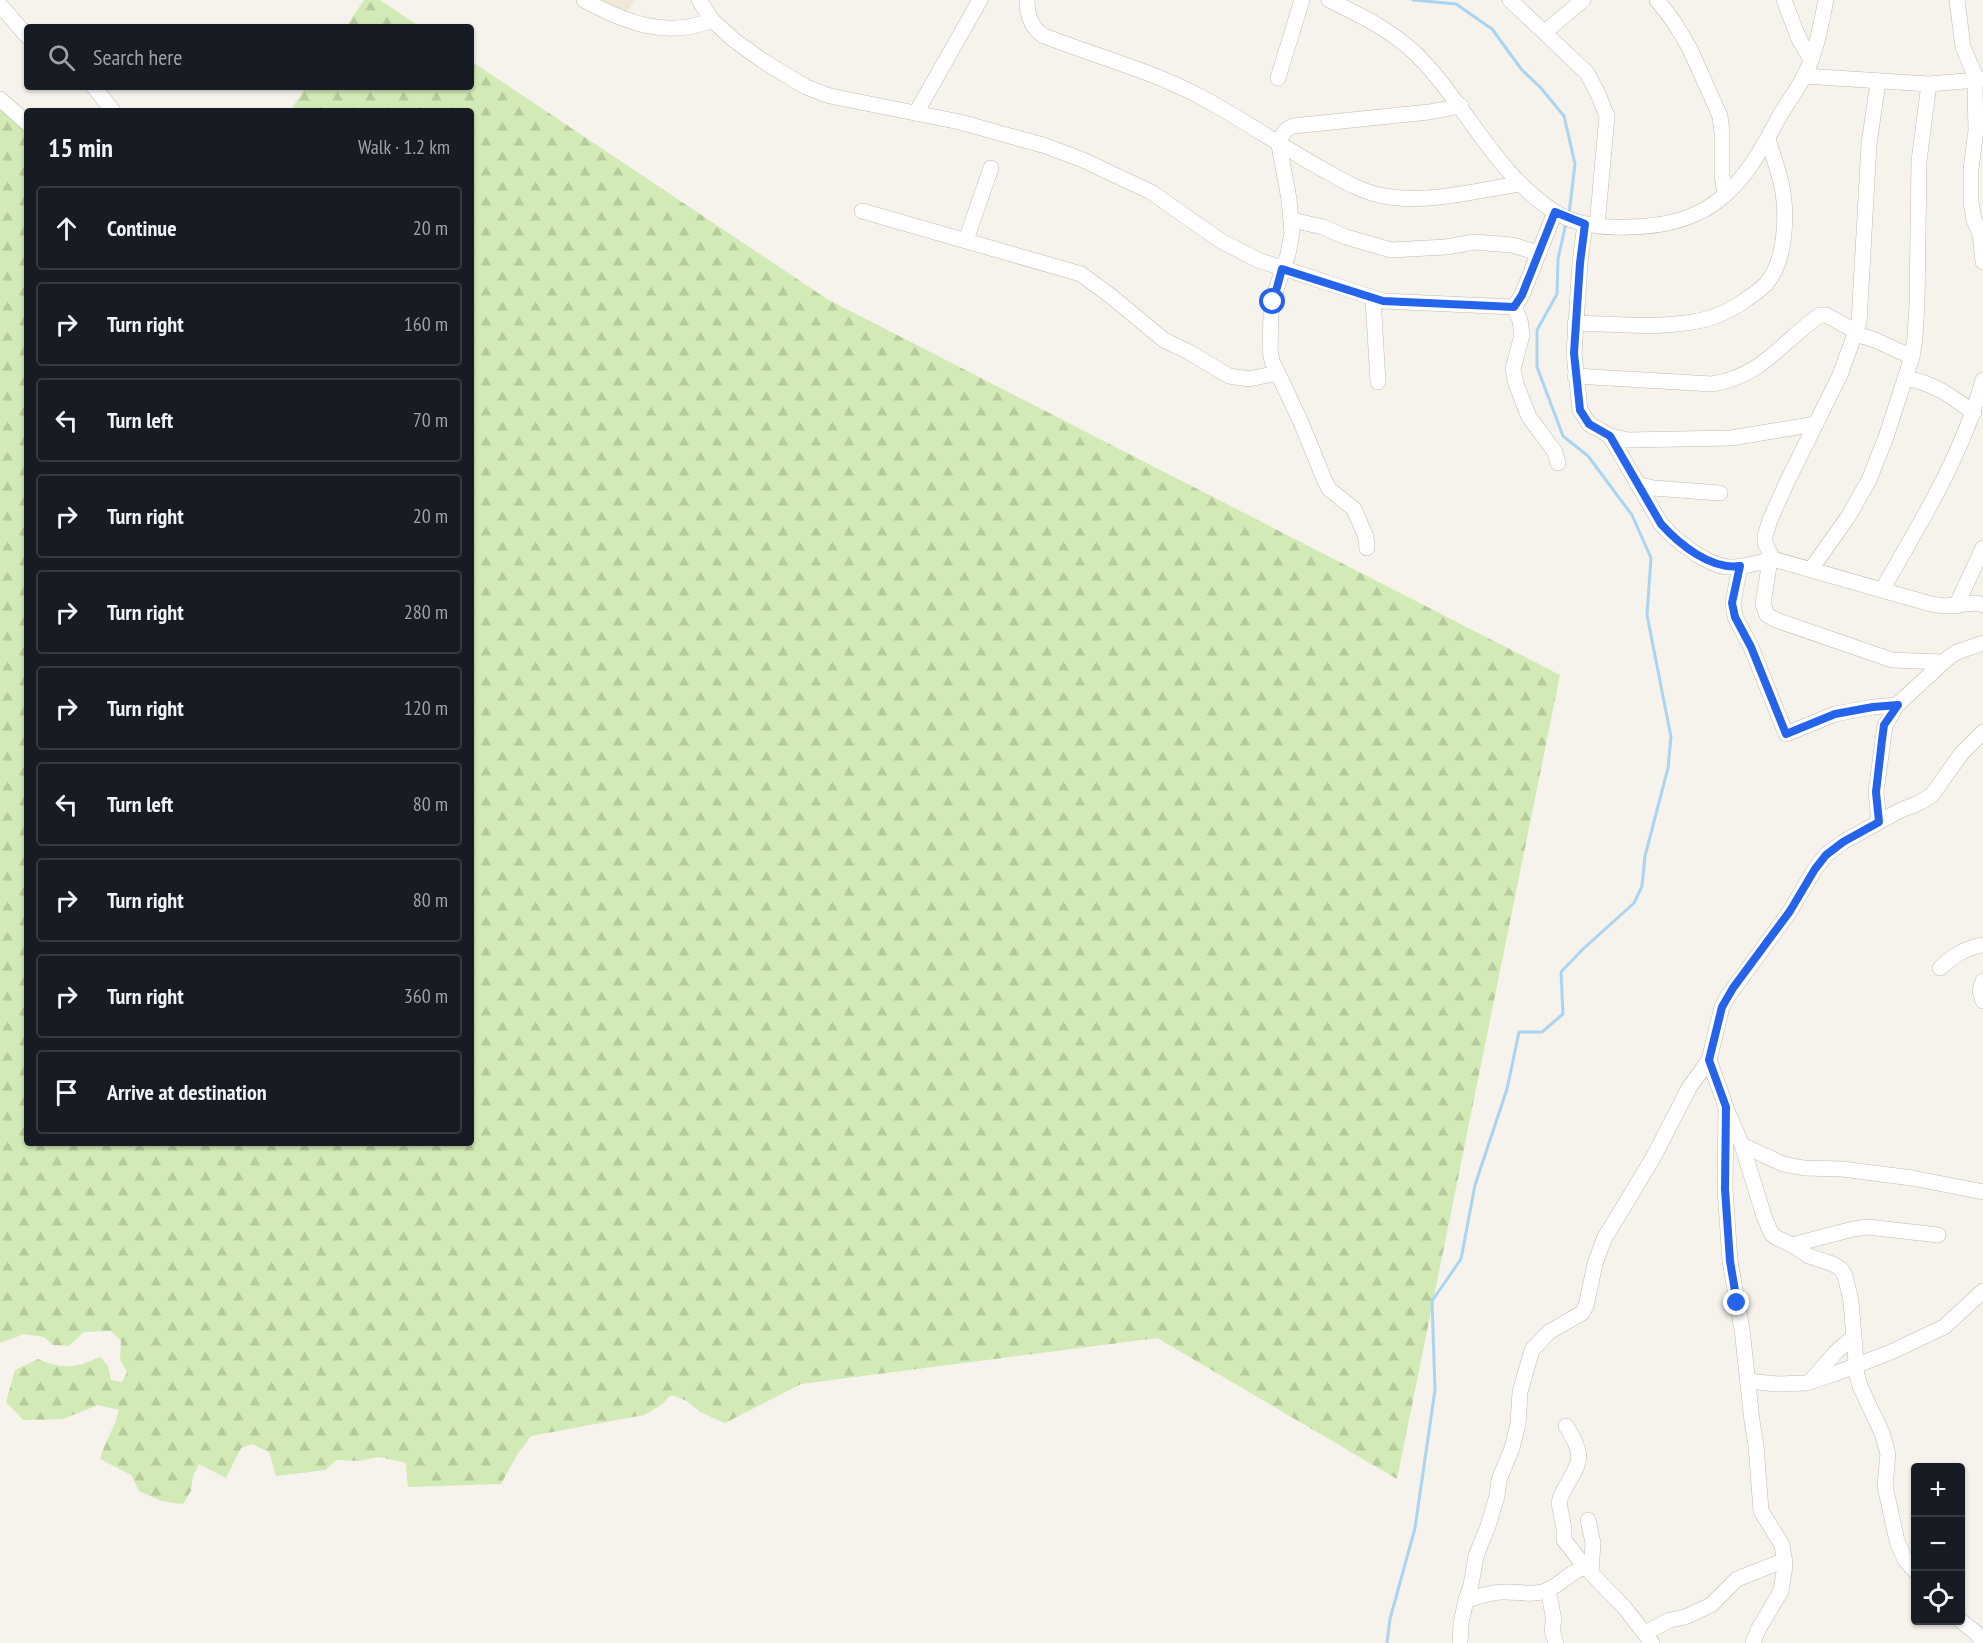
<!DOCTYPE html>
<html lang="en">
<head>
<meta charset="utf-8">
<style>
  :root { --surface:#171b24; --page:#20242c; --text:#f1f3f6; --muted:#9ea1a6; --line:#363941 }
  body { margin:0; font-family:"PT Sans Narrow",sans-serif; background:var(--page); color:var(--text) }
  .controls { position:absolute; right:18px; bottom:18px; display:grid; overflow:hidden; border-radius:6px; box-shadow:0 2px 4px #0004 }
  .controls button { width:54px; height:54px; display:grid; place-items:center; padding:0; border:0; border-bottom:2px solid var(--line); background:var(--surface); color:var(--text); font:30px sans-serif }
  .stop { position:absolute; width:18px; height:18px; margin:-14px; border:4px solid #2563eb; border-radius:50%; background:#fff }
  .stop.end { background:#2563eb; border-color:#fff; box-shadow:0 2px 6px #0008 }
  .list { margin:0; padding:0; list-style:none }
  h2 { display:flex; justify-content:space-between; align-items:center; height:78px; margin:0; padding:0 24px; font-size:26px }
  h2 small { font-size:20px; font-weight:400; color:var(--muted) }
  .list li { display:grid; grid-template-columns:39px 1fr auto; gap:18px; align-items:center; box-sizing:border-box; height:84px; margin:0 12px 12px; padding:0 12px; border:2px solid var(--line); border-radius:6px }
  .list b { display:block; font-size:22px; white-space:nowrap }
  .list em { font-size:20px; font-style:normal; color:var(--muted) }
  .icon { flex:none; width:33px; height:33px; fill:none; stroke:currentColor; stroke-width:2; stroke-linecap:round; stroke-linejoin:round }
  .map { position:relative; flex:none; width:1983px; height:1643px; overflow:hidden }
  .search { position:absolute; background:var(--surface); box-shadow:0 2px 4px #0004; left:24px; top:24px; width:450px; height:66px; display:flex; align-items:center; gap:15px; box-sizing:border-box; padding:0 21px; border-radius:6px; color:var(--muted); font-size:22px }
  .panel { position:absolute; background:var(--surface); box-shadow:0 2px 4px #0004; left:24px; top:108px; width:450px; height:1038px; border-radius:6px }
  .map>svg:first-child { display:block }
</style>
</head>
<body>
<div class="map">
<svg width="1983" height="1643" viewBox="0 0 1983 1643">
  <defs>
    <pattern id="forest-firs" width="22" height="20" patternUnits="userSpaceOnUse" patternTransform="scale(1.5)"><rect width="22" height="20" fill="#d2eab5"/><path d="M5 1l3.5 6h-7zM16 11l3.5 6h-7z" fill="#b6ca9c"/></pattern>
  </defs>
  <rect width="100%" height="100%" fill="#f6f3ec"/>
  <!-- education -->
  <path fill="#efe8d6" d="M597 0H636L624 15Z"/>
  <!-- forest -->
  <g fill="url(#forest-firs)">
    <path d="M364 0H380L420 27H346Z"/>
    <path d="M471 61 827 299 1560 675 1397 1479 1157 1338 801 1384 725 1423 700 1412 687 1401 671 1395 661 1405 644 1415 531 1436 517 1455 501 1484 408 1487 406 1463 379 1457 358 1461 337 1460 325 1470 276 1476 269 1452 252 1444 241 1448 226 1478 199 1464 193 1476 191 1491 183 1504 161 1501 139 1491 131 1475 100 1459C105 1442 115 1427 119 1410L98 1405 63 1419 23 1420 6 1402 15 1370 38 1359C63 1370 76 1368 100 1357L108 1366 111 1380 122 1382 127 1372 120 1360 121 1341 111 1331 84 1332 69 1346 53 1345 44 1337 24 1334 0 1343V100L27 124V1143H471V111H290L306 87H471Z"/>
  </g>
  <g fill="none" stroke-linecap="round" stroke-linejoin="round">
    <!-- stream -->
    <g stroke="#a9d4f2" stroke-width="3">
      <path d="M1413 0 1456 4 1492 29 1522 70 1540 87 1564 116 1575 164 1569 214"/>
      <path d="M1387 1643 1390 1619 1415 1528 1435 1390 1432 1301 1461 1259 1475 1185 1507 1089 1519 1032H1542L1563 1014 1561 972 1582 950 1634 903 1642 886 1645 856 1668 768 1671 737 1647 615 1651 558 1632 515 1588 456 1563 436 1537 367V330L1557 294 1558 259 1566 223"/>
    </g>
    <!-- minor casing -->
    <g stroke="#c2bbae" stroke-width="16">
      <g id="minor">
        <path d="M584 0C624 22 667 39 712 20"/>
        <path d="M699 0 712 20 734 40 763 61 806 87 830 96 960 122 1046 146 1083 160 1151 192 1221 241 1258 260 1383 301 1514 307 1522 295 1555 212"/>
        <path d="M1027 0C1027 15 1031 28 1044 36 1096 56 1152 71 1201 97 1242 119 1281 146 1322 169 1342 180 1361 192 1384 196 1428 204 1475 191 1519 184"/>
        <path d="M1329 0C1360 15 1393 31 1417 55 1466 104 1495 174 1555 212 1576 225 1604 228 1629 227 1713 226 1743 186 1779 117 1788 101 1800 87 1807 70 1817 49 1821 23 1826 0"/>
        <path d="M1510 0 1587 73 1598 94 1607 116 1597 226"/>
        <path d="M1657 0 1674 22 1690 49 1720 116 1722 132V175L1725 195"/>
        <path d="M1784 0 1799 39 1811 60"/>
        <path d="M0 5 27 36"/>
        <path d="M1545 32 1583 0"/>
        <path d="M1804 76 1929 84 1977 80 1963 47 1957 0"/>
        <path d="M1278 78 1302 0"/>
        <path d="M1983 79 1977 80 1975 87 1976 130 1971 169V202L1974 220 1980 233 1983 262"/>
        <path d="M1878 82 1869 144 1859 323 1840 375 1787 482 1770 520 1765 536V543L1773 559 1931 604 1944 606 1977 603 1983 605"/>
        <path d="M94 87 113 111"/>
        <path d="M0 99 27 123"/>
        <path d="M916 113 980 0"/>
        <path d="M862 211 1081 274 1112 297 1164 340 1189 352 1229 376 1249 379 1277 373"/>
        <path d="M1292 220 1323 227 1346 237 1391 250 1446 247 1474 242 1512 245 1539 253"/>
        <path d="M1585 224 1580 263 1574 353 1580 410 1589 424 1610 436 1628 440 1731 438 1816 424"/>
        <path d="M966 240 991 168"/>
        <path d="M1373 298 1378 382"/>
        <path d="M1514 307 1520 320 1522 335 1513 369 1516 384 1529 417 1555 452 1558 463"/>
        <path d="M1575 323C1611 324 1649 328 1685 323 1705 321 1727 313 1744 301 1751 296 1759 291 1766 284 1785 262 1787 220 1783 192 1780 174 1773 156 1768 139"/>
        <path d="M1856 334 1875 340 1912 357"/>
        <path d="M1575 376 1712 384C1763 376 1781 342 1820 315H1826L1857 332"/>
        <path d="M1905 378C1934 383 1951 396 1974 413"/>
        <path d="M1610 436 1661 524C1675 540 1705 564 1727 567 1741 568 1759 563 1773 559"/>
        <path d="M1637 484 1653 488 1720 493"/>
        <path d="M1367 548 1366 537 1354 509 1329 489 1324 479 1300 420 1272 361 1270 349 1271 314 1276 290 1288 254 1292 233 1289 199 1279 145C1281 135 1284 130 1293 126L1429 112 1461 106"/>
        <path d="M1770 560 1763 604 1767 615 1776 620 1892 660 1943 662"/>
        <path d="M1740 566 1733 603 1735 617 1751 647 1786 734 1835 714 1873 707 1897 705"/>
        <path d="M1811 569 1848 517 1869 480 1886 437 1912 357 1915 338 1917 304 1919 161 1929 84"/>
        <path d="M1882 590C1921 522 1962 456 1983 380"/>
        <path d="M1956 606 1983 548"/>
        <path d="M1879 822 1901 810 1919 803 1932 795 1961 754 1983 732"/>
        <path d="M1940 968C1953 956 1965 948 1983 945"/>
        <path d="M1983 981 1980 991 1983 1001"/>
        <path d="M1728 1113 1742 1145 1764 1216 1771 1233 1775 1237 1792 1245 1809 1256 1833 1264 1841 1269 1845 1276 1851 1301 1857 1375 1860 1386 1882 1433 1888 1454 1885 1486 1897 1541 1905 1560 1916 1572"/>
        <path d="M1742 1145 1783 1164 1804 1168 1842 1169 1912 1178 1983 1192"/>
        <path d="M1792 1245 1853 1229 1868 1227 1938 1235"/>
        <path d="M1748 1381 1777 1384 1806 1383 1834 1374 1891 1352 1944 1327 1983 1291"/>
        <path d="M1810 1382 1836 1352 1853 1337"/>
        <path d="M1566 1426C1589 1462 1577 1463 1561 1496L1559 1503 1564 1528V1540L1585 1567"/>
        <path d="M1588 1520 1593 1543 1591 1572"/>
        <path d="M1548 1590 1554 1620 1552 1630 1556 1643"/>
        <path d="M1466 1600C1478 1597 1490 1592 1503 1592 1517 1591 1530 1596 1545 1591 1560 1586 1569 1572 1585 1567L1624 1607 1652 1643"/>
        <path d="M1960 1620 1976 1633 1983 1642"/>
        <path d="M1645 1633 1670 1620 1685 1617 1711 1605 1737 1579 1785 1560"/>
        <path d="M1460 1643 1461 1623 1466 1600 1471 1585 1476 1556 1488 1526 1497 1496 1499 1480 1512 1448 1518 1424 1520 1392 1532 1350 1549 1332 1582 1313 1586 1306 1595 1264 1604 1239 1653 1158 1689 1088 1709 1060"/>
        <path d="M1753 1643 1758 1630 1781 1591 1785 1566 1782 1545 1761 1511 1756 1445 1752 1421 1742 1329 1730 1261 1725 1189 1726 1107 1709 1060 1722 1007 1726 999 1790 911 1815 869 1826 855 1843 842 1879 822 1876 792 1885 725 1897 705 1949 657 1957 652 1983 643"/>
      </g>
    </g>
    <!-- minor -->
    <use href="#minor" stroke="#fff" stroke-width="15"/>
  </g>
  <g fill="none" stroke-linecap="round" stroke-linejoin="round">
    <!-- route -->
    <path stroke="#2563eb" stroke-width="8" d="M1273 302 1282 269 1383 301 1514 307 1522 295 1555 212 1585 224 1580 263 1574 353 1580 410 1589 424 1610 436 1661 524C1680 545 1711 570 1740 566L1732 603 1735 617 1751 647 1786 734 1835 714 1873 707 1898 705 1884 725 1882 740 1876 792 1879 822 1843 842 1826 855 1815 869 1790 911 1733 988 1722 1007 1709 1060 1726 1107 1725 1189 1730 1261 1737 1303"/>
  </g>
</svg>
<div class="controls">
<button>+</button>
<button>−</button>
<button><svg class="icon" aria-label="locate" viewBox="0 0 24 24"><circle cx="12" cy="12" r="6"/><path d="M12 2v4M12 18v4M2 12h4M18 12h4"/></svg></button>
</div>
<div class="stop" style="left:1273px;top:302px"></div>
<div class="stop end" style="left:1737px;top:1303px"></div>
<div class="search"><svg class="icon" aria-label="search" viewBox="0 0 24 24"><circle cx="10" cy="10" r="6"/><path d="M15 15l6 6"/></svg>Search here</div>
<section class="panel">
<h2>15 min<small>Walk · 1.2 km</small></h2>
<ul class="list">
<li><svg class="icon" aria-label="ahead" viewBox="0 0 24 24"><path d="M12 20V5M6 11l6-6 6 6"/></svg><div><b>Continue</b></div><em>20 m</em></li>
<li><svg class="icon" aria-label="right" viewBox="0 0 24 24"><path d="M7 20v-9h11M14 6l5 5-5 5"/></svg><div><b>Turn right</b></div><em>160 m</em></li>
<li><svg class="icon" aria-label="left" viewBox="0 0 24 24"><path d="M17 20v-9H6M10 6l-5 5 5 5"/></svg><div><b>Turn left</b></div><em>70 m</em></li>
<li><svg class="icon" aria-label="right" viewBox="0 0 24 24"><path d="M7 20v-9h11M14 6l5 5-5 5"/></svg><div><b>Turn right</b></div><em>20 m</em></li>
<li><svg class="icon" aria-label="right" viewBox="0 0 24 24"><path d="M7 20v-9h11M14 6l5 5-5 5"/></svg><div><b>Turn right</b></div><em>280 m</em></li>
<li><svg class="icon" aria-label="right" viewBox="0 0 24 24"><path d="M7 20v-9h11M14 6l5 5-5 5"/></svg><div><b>Turn right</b></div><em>120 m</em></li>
<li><svg class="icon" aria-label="left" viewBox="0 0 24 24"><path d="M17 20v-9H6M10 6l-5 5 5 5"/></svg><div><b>Turn left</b></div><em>80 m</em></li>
<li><svg class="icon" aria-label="right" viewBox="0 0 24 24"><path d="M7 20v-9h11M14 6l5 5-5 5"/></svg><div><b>Turn right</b></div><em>80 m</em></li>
<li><svg class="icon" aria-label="right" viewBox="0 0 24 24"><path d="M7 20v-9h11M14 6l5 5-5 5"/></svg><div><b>Turn right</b></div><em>360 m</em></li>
<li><svg class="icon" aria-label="arrive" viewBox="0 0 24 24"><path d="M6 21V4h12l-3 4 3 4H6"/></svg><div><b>Arrive at destination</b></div></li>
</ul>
</section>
</div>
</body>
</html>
